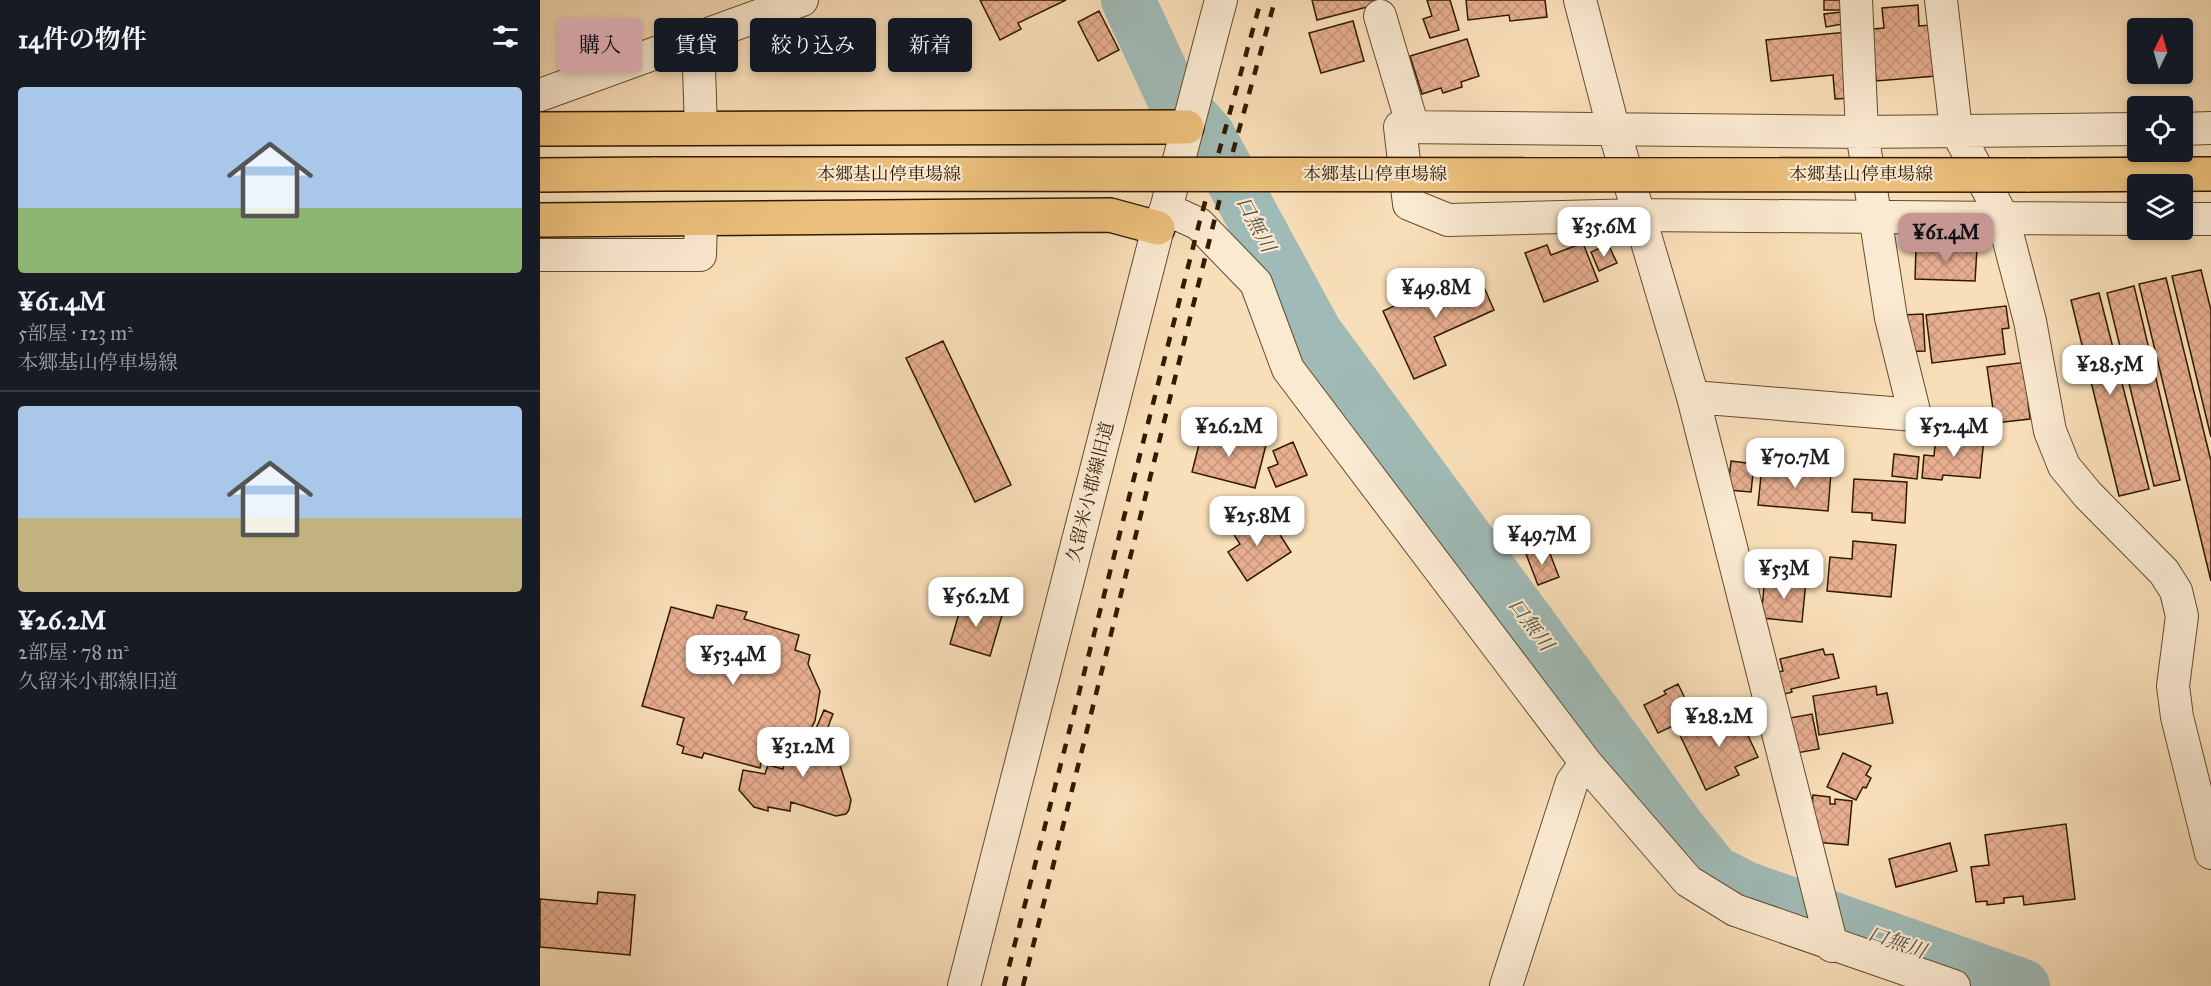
<!DOCTYPE html>
<html lang="ja">
<meta charset="utf-8">
<style>
:root{--surface:#171b24;--page:#20242c;--text:#f1f3f6;--muted:#9ea1a6;--line:#363941;--accent:#c59692}
body{margin:0;font-family:"IM FELL Great Primer","Noto Serif JP",serif;background:var(--page);color:var(--text);height:100vh;display:flex;flex-direction:column;font-size:22px;white-space:nowrap}
*{box-sizing:border-box;margin:0}
p{font-size:20px;color:var(--muted)}
.icon{flex:none;width:33px;height:33px;fill:none;stroke:currentColor;stroke-width:2;stroke-linecap:round;stroke-linejoin:round}
.map{position:relative;flex:1;overflow:hidden}
.panel{display:flex;flex-direction:column;background:var(--surface);width:540px}
.panel>*{flex:none}
.top-card{position:absolute;left:18px;top:18px;width:570px;height:54px;display:flex;gap:12px}
.needle{width:39px;rotate:5deg}
.tools{position:absolute;left:1587px;top:18px;display:grid;gap:12px}
.tools a{display:grid;place-items:center;width:66px;height:66px;border-radius:6px;background:var(--surface);box-shadow:0 3px 9px #0003;font-size:30px}
.price{position:absolute;translate:-50% -51px;padding:0 14px;border-radius:12px;background:#fff;color:#222;font-size:20px;line-height:39px;filter:drop-shadow(0 2px 3px #0008)}
.price::after{content:'';position:absolute;left:50%;top:36px;width:18px;height:14px;margin-left:-9px;background:inherit;clip-path:polygon(0 0,100% 0,50% 100%)}
.price.selected{background:var(--accent);color:#111}
ul{padding:0;list-style:none}
li{display:grid;align-content:center;gap:12px;height:318px;padding:0 18px}
li+li{border-top:2px solid var(--line)}
li span{display:grid;place-items:center;height:186px;border-radius:6px;color:#555}
li>.icon{margin-inline-start:auto}
span .icon{width:108px;height:108px;fill:#fffc;stroke-width:1}
li b{font-size:26px}
h2{display:flex;justify-content:space-between;align-items:center;height:72px;padding:0 18px;font-size:26px}
.tag{padding:0 21px;border-radius:6px;background:var(--surface);box-shadow:0 3px 9px #0003;font-size:21px;line-height:54px}
.tag.selected{background:var(--accent);color:#111}
main{display:flex;flex:1;min-height:0}
.map>svg:first-child{display:block}
.lines{fill:none;stroke-linecap:round;stroke-linejoin:round}
.river{stroke:#a0bbb7;stroke-width:54}
.building{fill:url(#building-cross-hatch);stroke:#311a00;stroke-width:1.5}
.minor-casing{stroke:#634b2e;stroke-width:34}
.major-casing{stroke:#311a00;stroke-width:36}
.minor{stroke:#fbead2;stroke-width:32}
.major{stroke:#ecc07c;stroke-width:33}
.rail{stroke:#311a00;stroke-width:4.5;stroke-dasharray:10 10;stroke-linecap:butt}
.major-bridge-casing{stroke:#311a00;stroke-width:36;stroke-linecap:butt}
.major-bridge{stroke:#ecc07c;stroke-width:33}
.labels{text-anchor:middle;dominant-baseline:central;stroke-width:4.5;stroke-linejoin:round;paint-order:stroke}
.street-label{font-size:18px;fill:#311a00;stroke:#fbead2}
.water-label{font-size:20px;font-style:italic;fill:#585240;stroke:#fbead2}
</style>
<main>
<section class="panel">
<h2>14件の物件<svg class="icon" aria-label="filters" viewBox="0 0 24 24"><path d="M4 7h16M4 17h16"/><circle cx="9" cy="7" r="2"/><circle cx="15" cy="17" r="2"/></svg></h2>
<ul>
<li><span style="background:linear-gradient(#a9c7e8 65%,#8fb573 0)"><svg class="icon" aria-label="home" viewBox="0 0 24 24"><path d="M3 11l9-7 9 7M6 9v11h12V9"/></svg></span><div><b>¥61.4M</b><p>5部屋 · 123 m²</p><p>本郷基山停車場線</p></div></li>
<li><span style="background:linear-gradient(#a9c7e8 60%,#c2b280 0)"><svg class="icon" aria-label="home" viewBox="0 0 24 24"><path d="M3 11l9-7 9 7M6 9v11h12V9"/></svg></span><div><b>¥26.2M</b><p>2部屋 · 78 m²</p><p>久留米小郡線旧道</p></div></li>
</ul>
</section>
<div class="map">
<svg width="1671" height="986" viewBox="0 0 1671 986">
<defs>
<pattern id="building-cross-hatch" width="8" height="8" patternUnits="userSpaceOnUse" patternTransform="scale(1.5)"><rect width="8" height="8" fill="#e7ae90"/><path d="M0 0l8 8M0 8l8-8" fill="none" stroke="#c7957a"/></pattern>
</defs>
<rect width="100%" height="100%" fill="#f9dfb9"/>
<filter id="stains"><feTurbulence type="fractalNoise" baseFrequency=".00333" numOctaves="4"/><feColorMatrix values="0 0 0 0 .2 0 0 0 0 .09 0 0 0 0 .02 0 0 0 .5 -.17"/></filter>
<radialGradient id="worn" r=".72"><stop offset=".6" stop-color="#630" stop-opacity="0"/><stop offset="1" stop-color="#630" stop-opacity=".3"/></radialGradient>
<g class="lines">
<path class="river" d="M588,0L633,97L668,135L775,332L1140,830L1174,872L1205,888L1483,986"/>
</g>
<path class="building" d="M440,0H526L478,23L481,29L460,40Z
M772,0H838L839,4L777,20Z
M887,0H910L919,30L890,38L883,19L892,16Z
M926,0H1005L1007,17L970,21L969,15L928,20Z
M1284,0H1306V10H1284Z
M1378,5L1379,26L1391,25L1396,76L1336,81L1332,29L1344,28L1342,8Z
M559,11L579,50L558,61L538,22Z
M1301,12L1303,24L1286,27L1284,14Z
M813,21L824,61L781,73L769,33Z
M1307,32L1314,98L1295,99L1293,75L1231,81L1226,40Z
M927,39L939,76L921,82L922,87L903,93L901,88L882,94L870,56Z
M1043,243L1058,281L1004,302L985,253L1007,245L1011,255Z
M1068,244L1077,263L1059,271L1051,252Z
M1376,247L1437,249L1435,281L1375,279Z
M936,269L954,310L894,337L906,365L874,379L843,311Z
M1661,270L1671,310V437L1632,276Z
M1626,278L1671,461V581L1599,284Z
M1594,286L1640,480L1614,486L1567,293Z
M1559,293L1609,489L1579,496L1531,300Z
M1466,306L1469,328L1462,329L1465,354L1392,363L1386,315Z
M1383,314L1385,351L1364,352L1362,315Z
M403,341L471,485L435,502L366,358Z
M1487,362L1492,401L1488,402L1490,419L1455,423L1447,367Z
M663,429L726,445L715,488L652,472Z
M1396,434L1444,438L1440,478L1403,475L1402,480L1382,478L1384,455L1394,456Z
M753,442L767,475L736,487L728,468L738,464L733,451Z
M1354,454L1379,457L1377,479L1352,476Z
M1191,461L1214,464L1211,492L1188,490Z
M1222,466L1291,472L1288,511L1218,505Z
M1314,479L1367,482L1365,523L1332,520V513L1312,512Z
M704,517L710,526L722,518L729,530L735,527L751,552L707,581L688,552L700,544L689,527Z
M1313,541L1356,545L1351,597L1287,591L1290,557L1312,559Z
M1007,546L1019,577L998,585L986,554Z
M1225,577L1266,581L1262,622L1221,618Z
M423,600L463,612L450,656L410,644Z
M177,605L207,612L204,619L259,635L255,650L270,655L268,664L280,691L275,721L265,740L240,756L238,763L222,758L220,768L164,753L162,758L142,753L144,747L137,744L144,718L102,706L131,607L173,618Z
M1283,649L1285,655L1293,654L1299,678L1251,689L1252,692L1237,696L1232,674L1243,671L1240,659Z
M1138,684L1155,719L1139,727L1137,724L1118,733L1104,705L1126,694L1124,691Z
M1336,686L1337,695L1347,693L1353,723L1279,735L1273,696Z
M284,710L293,714L288,727L311,800L309,810L306,814L296,816L251,802L250,811L228,807V811L214,807L199,790L203,770L225,774L228,765L243,769L245,757L261,749L272,738Z
M1187,711L1189,716L1197,712L1218,757L1195,767L1199,775L1166,790L1139,733Z
M1272,714L1279,749L1251,754L1244,719Z
M1303,753L1331,766L1326,775L1331,778L1326,788L1323,787L1316,800L1287,787Z
M1273,795L1290,797V804H1295V799L1312,801L1308,845L1275,842L1277,821L1271,820Z
M1526,824L1535,899L1484,905L1483,896L1464,898V903L1447,905V901L1436,902L1431,867L1449,865L1445,835Z
M1410,843L1417,871L1356,887L1349,859Z
M58,892L95,895L90,955L0,947V899L57,904Z"/>
<g class="lines">
<defs>
<path id="minor" d="M1040,0L1073,127L1153,397L1292,946
M1401,0L1416,130L1463,218L1490,321L1510,431L1524,466L1548,495L1624,572L1636,591L1642,616L1633,686L1637,717L1671,853
M840,16L873,127
M158,39L161,128
M0,95L262,0
M1598,129L1322,132L860,127L869,204L908,220L1099,215L1598,219
M1642,129L1671,128
M626,209L659,224L716,283L748,369L1046,763
M1642,219H1671
M0,255H160L161,219
M1153,397L1375,415L1351,318L1322,132L1316,0
M424,986L618,228L626,209L681,0
M966,986L1032,782L1046,763L1148,881L1195,910L1414,986"/>
<path id="major" d="M0,129L647,127
M0,175L117,174
M1487,175L1671,174
M0,220L570,215L618,228"/>
</defs>
<use href="#minor" class="minor-casing"/>
<use href="#major" class="major-casing"/>
<use href="#minor" class="minor"/>
<use href="#major" class="major"/>
<path class="rail" d="M464,986L659,224L721,0
M483,986L679,202L735,0"/>
<defs>
<path id="major-bridge" d="M117,174L1487,175"/>
</defs>
<use href="#major-bridge" class="major-bridge-casing"/>
<use href="#major-bridge" class="major-bridge"/>
</g>
<g class="labels">
<g class="street-label">
<text x="349" y="174">本郷基山停車場線</text>
<text x="835" y="174">本郷基山停車場線</text>
<text x="1321" y="174">本郷基山停車場線</text>
<text transform="translate(550 492) rotate(-76)">久留米小郡線旧道</text>
</g>
<g class="water-label">
<text transform="translate(716 224) rotate(62)">口無川</text>
<text transform="translate(991 624) rotate(53)">口無川</text>
<text transform="translate(1357 942) rotate(19)">口無川</text>
</g>
</g>
<rect width="100%" height="100%" filter="url(#stains)"/>
<rect width="100%" height="100%" fill="url(#worn)"/>
</svg>
<div class="tools">
<a><svg class="needle" viewBox="-14 -14 28 28"><path d="M0-13l5 13h-10z" fill="#e53935"/><path d="M0 13l5-13h-10z" fill="#9ea1a6"/></svg></a>
<a><svg class="icon" aria-label="locate" viewBox="0 0 24 24"><circle cx="12" cy="12" r="6"/><path d="M12 2v4M12 18v4M2 12h4M18 12h4"/></svg></a>
<a><svg class="icon" aria-label="layers" viewBox="0 0 24 24"><path d="M12 4l9 5-9 5-9-5zM3 14l9 5 9-5"/></svg></a>
</div>
<b class="price" style="left:1064px;top:258px">¥35.6M</b>
<b class="price selected" style="left:1406px;top:264px">¥61.4M</b>
<b class="price" style="left:896px;top:319px">¥49.8M</b>
<b class="price" style="left:1570px;top:396px">¥28.5M</b>
<b class="price" style="left:689px;top:458px">¥26.2M</b>
<b class="price" style="left:1414px;top:458px">¥52.4M</b>
<b class="price" style="left:1255px;top:489px">¥70.7M</b>
<b class="price" style="left:717px;top:547px">¥25.8M</b>
<b class="price" style="left:1002px;top:566px">¥49.7M</b>
<b class="price" style="left:1244px;top:600px">¥53M</b>
<b class="price" style="left:436px;top:628px">¥56.2M</b>
<b class="price" style="left:193px;top:686px">¥53.4M</b>
<b class="price" style="left:1179px;top:748px">¥28.2M</b>
<b class="price" style="left:263px;top:778px">¥31.2M</b>
<div class="top-card">
<a class="tag selected">購入</a>
<a class="tag">賃貸</a>
<a class="tag">絞り込み</a>
<a class="tag">新着</a>
</div>
</div>
</main>
